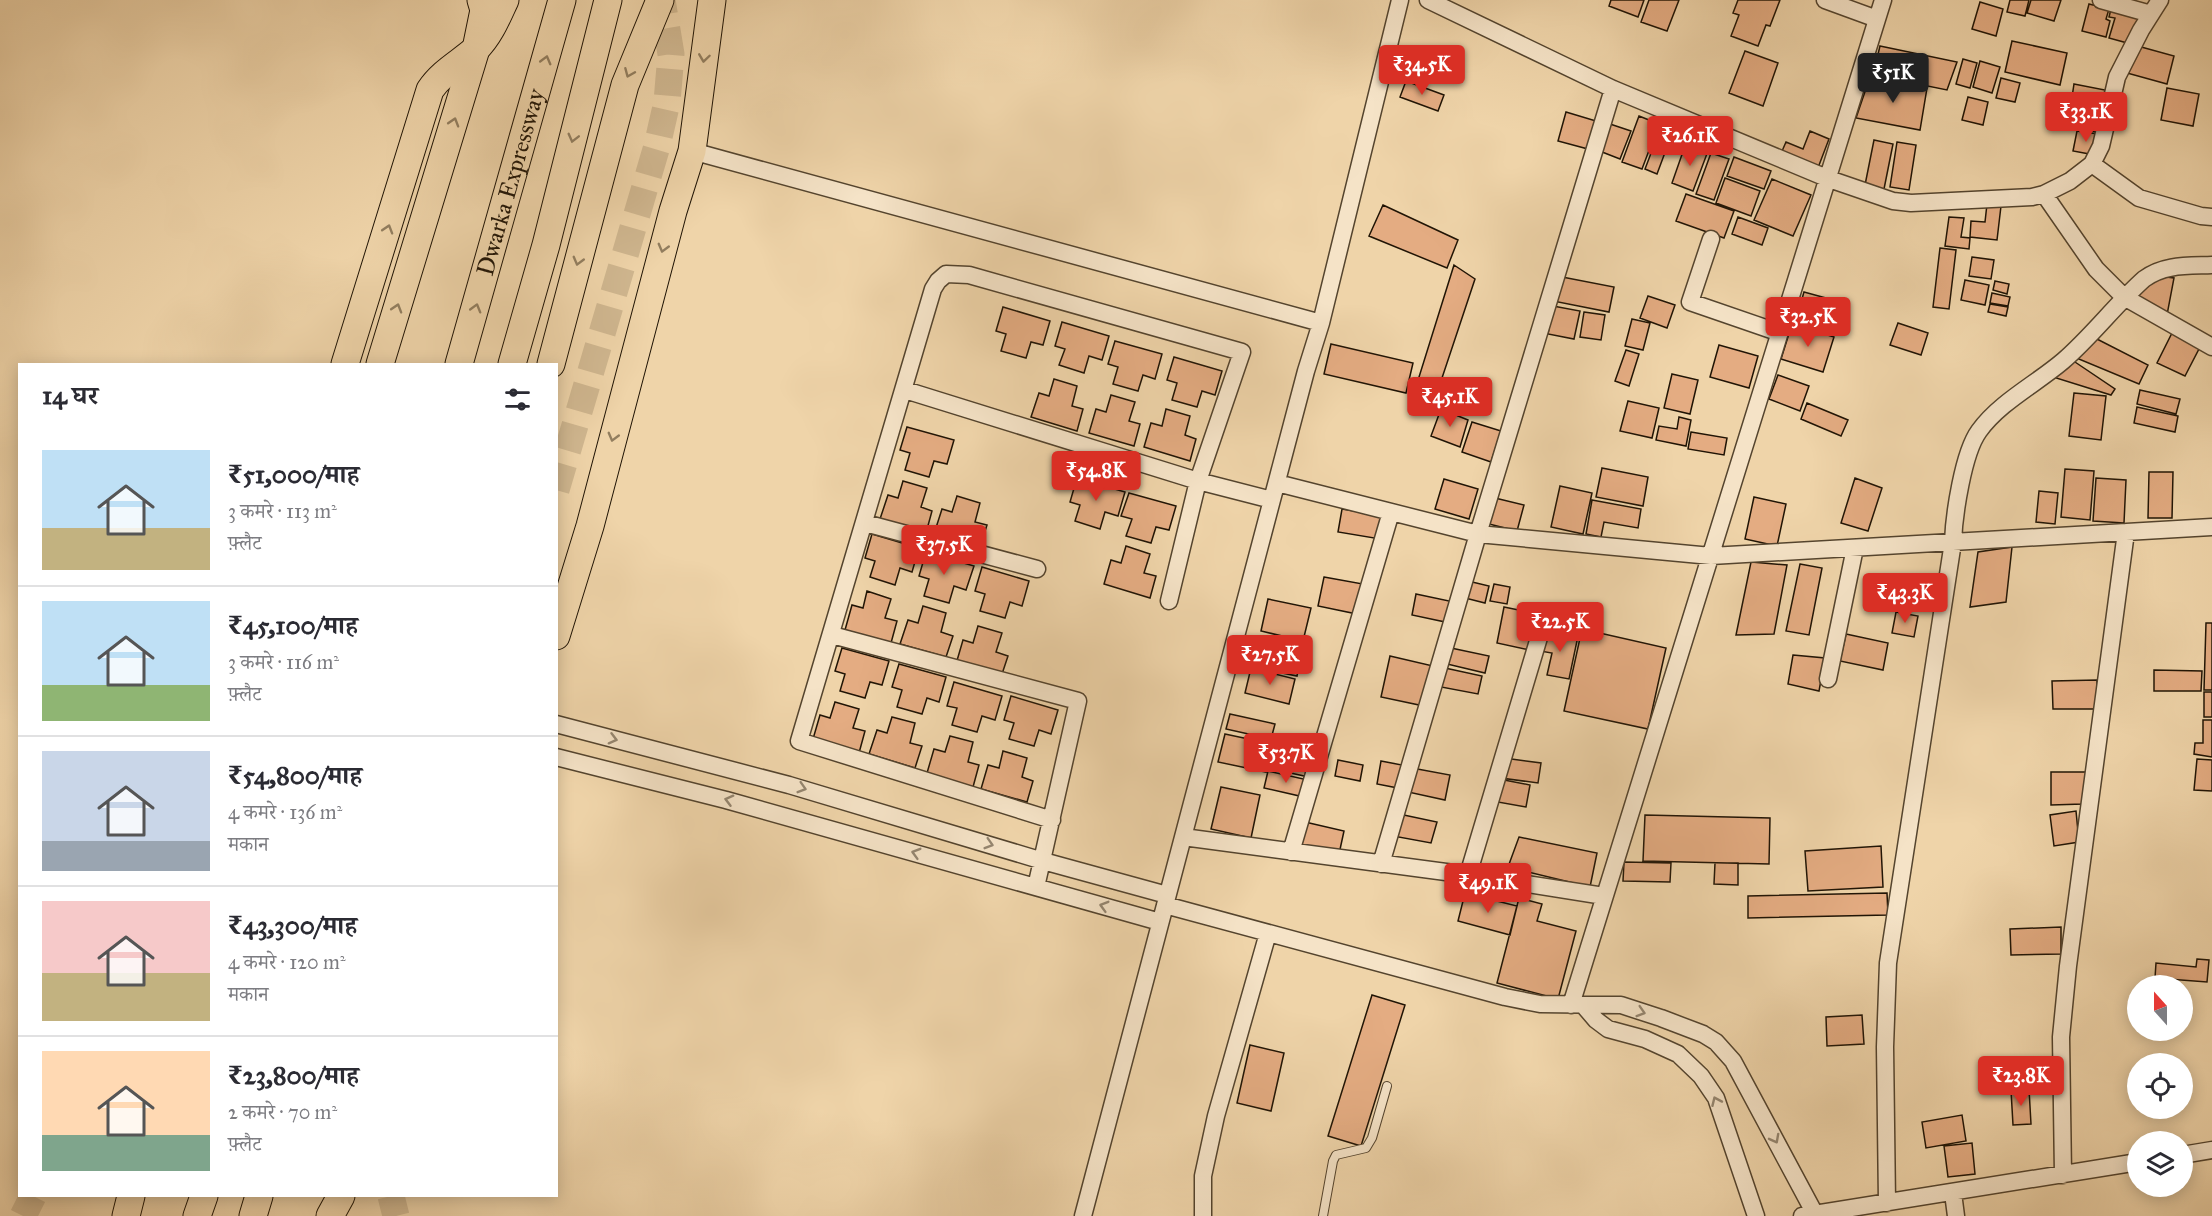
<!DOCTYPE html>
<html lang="hi">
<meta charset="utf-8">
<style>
:root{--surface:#fff;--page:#f7f7f7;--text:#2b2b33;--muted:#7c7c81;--line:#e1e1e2;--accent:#d93025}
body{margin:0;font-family:"IM FELL Great Primer","Noto Serif Devanagari",serif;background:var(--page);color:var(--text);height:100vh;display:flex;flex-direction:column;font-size:22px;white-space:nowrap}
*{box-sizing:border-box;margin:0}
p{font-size:20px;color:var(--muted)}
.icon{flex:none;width:33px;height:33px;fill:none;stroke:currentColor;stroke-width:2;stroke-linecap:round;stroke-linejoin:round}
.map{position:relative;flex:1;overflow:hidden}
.details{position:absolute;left:18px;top:363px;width:540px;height:834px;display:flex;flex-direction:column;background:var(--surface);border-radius:0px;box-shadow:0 3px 15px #0003}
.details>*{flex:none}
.needle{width:39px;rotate:339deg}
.controls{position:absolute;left:2127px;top:975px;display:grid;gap:12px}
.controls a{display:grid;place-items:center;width:66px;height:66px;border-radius:50%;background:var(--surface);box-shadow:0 3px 15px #0003;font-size:30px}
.price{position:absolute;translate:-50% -51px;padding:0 14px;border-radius:6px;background:var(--accent);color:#fff;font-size:20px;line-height:39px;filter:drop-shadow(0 2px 3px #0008)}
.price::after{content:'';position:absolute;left:50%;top:36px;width:18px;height:14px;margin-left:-9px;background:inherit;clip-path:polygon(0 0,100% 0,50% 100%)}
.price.current{background:#222;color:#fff}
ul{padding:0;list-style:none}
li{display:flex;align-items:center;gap:18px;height:150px;padding:0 24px}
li+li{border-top:2px solid var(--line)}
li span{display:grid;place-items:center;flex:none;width:168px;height:120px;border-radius:0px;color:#555}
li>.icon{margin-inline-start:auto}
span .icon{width:72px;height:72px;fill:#fffc;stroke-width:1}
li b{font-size:26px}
h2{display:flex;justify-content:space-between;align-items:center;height:72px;padding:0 24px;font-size:26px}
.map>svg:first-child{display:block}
.building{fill:#e4ac82;stroke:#201405;stroke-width:1.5}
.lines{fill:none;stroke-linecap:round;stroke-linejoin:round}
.trunk-tunnel{stroke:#d0b790;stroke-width:27;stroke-dasharray:27 14;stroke-linecap:butt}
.service-casing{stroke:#54442e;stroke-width:10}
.minor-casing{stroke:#54442e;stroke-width:19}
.trunk-casing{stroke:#201405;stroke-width:29}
.service{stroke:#f5e3c7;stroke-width:8}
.minor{stroke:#f5e3c7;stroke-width:16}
.trunk{stroke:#efd4a9;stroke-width:27}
.oneway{stroke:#927e5f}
.oneway2{stroke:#958670}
.labels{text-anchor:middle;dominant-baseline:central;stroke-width:4.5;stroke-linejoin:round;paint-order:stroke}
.street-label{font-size:24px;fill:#201405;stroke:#f5e3c7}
</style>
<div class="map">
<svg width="2212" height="1216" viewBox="0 0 2212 1216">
<rect width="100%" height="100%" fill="#efd4a9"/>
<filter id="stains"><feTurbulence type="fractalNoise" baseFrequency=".00333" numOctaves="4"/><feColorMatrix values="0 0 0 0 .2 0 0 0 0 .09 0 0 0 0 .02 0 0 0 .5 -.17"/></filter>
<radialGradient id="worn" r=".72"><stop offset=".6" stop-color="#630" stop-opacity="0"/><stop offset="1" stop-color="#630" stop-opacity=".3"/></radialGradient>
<path class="building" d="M1611,0H1644L1638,17L1609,6Z
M1649,0H1679L1667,31L1641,22Z
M1738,0H1780L1770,26L1766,25L1758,46L1731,36L1739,15L1733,13Z
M2010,0H2029L2025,16L2007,12Z
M2031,0H2061L2054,21L2027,13Z
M1980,2L2003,9L1996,36L1972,29Z
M2089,4L2109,9L2106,19L2110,21L2106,37L2082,31Z
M2111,9L2139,17L2131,44L2109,38L2115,18L2109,17Z
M2012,41L2067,53L2060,85L2005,72Z
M2134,45L2174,56L2167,84L2127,73Z
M1880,46L1957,62L1947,90L1873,75Z
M1745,51L1778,63L1763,106L1729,93Z
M1963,59L1977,63L1970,88L1956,84Z
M1980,61L2000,67L1992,93L1973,87Z
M1870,77L1927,88L1920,130L1856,118Z
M2001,78L2020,83L2015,102L1996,98Z
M1406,81L1444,95L1438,111L1400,97Z
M2074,84L2105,90L2101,109L2071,104Z
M2167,88L2199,94L2193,126L2161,120Z
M1968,97L1988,102L1983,125L1962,120Z
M1566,112L1596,121L1588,149L1558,141Z
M2078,112L2102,115L2099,132L2075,129Z
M1639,116L1659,124L1642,169L1622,162Z
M1607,123L1631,131L1620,159L1597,150Z
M1661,127L1673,131L1657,174L1645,169Z
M1810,131L1829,139L1816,173L1779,158L1786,142L1803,149Z
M2077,131L2098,134L2095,155L2073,151Z
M1874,140L1893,144L1884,189L1865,185Z
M1897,142L1916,145L1909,190L1890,187Z
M1686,143L1708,151L1693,191L1672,183Z
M1711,153L1729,159L1714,200L1696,194Z
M1734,157L1771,171L1764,189L1727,176Z
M1725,178L1760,191L1751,216L1716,203Z
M1772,179L1811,195L1793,236L1754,220Z
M1686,194L1734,211L1724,238L1676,221Z
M1987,204L2001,206L1997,240L1970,237L1971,221L1985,222Z
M1383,205L1458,240L1447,268L1369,236Z
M1738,217L1768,228L1762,245L1732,234Z
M1949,217L1964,218L1961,237L1970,238L1969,249L1945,246Z
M1940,248L1956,250L1949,309L1933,307Z
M1972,257L1994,260L1991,279L1969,276Z
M1454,265L1475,279L1434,402L1414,393Z
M2151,275L2174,278L2167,315L2137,300Z
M1557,276L1614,287L1609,312L1553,301Z
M1965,280L1989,285L1985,305L1961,300Z
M1995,281L2009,284L2007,294L1993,290Z
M1804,292L1848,304L1842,327L1797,316Z
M1992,293L2010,297L2008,306L1990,303Z
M1648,296L1675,305L1667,328L1640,318Z
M1990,304L2008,307L2006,316L1988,312Z
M1553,306L1580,311L1574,339L1548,334Z
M1003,307L1050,321L1043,345L1031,342L1026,358L1001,351L1006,334L996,331Z
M1584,312L1605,315L1601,340L1580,337Z
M1632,319L1650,323L1643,350L1625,346Z
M1062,322L1109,336L1102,360L1089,356L1084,373L1059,365L1065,349L1055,346Z
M1898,323L1928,333L1921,355L1890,345Z
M1792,324L1834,337L1823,372L1781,359Z
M2173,331L2201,345L2185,376L2157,363Z
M2093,337L2148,365L2139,384L2074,357Z
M1115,341L1162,354L1155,379L1143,375L1138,391L1113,384L1118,367L1108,364Z
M1331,344L1413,363L1406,393L1324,374Z
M1719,345L1758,356L1749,388L1710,377Z
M1626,350L1639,354L1629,386L1615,381Z
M1174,357L1222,371L1215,395L1202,391L1197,407L1172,400L1177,383L1167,380Z
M2072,360L2115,389L2111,395L2053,377Z
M1672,374L1698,380L1690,414L1664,408Z
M1778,375L1809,386L1800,411L1769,399Z
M1054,379L1077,386L1072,406L1083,409L1077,431L1031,417L1039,393L1049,396Z
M2140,390L2180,399L2176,414L2137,404Z
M2074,393L2106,396L2101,440L2069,436Z
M1111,395L1135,402L1129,421L1140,424L1134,446L1089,433L1096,409L1106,412Z
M1628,401L1659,408L1652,438L1620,431Z
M1807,403L1848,420L1841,436L1801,419Z
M2137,407L2178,416L2175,432L2134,423Z
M1166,409L1190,416L1185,435L1196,439L1190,461L1144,447L1151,423L1162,426Z
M1441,409L1468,420L1460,447L1431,436Z
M1679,417L1691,420L1686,446L1656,440L1659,426L1677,429Z
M1472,422L1501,431L1491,462L1462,452Z
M907,427L954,440L947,464L934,461L929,477L905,470L910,453L900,450Z
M1691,432L1727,438L1724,455L1688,449Z
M1602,468L1648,477L1643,506L1596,497Z
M2065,469L2094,471L2090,520L2061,517Z
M2149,472H2173L2172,518H2148Z
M1077,478L1125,492L1118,516L1105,512L1100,529L1075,521L1080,505L1070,502Z
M1855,478L1882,488L1868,531L1841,523Z
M2096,478L2126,480L2124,523L2093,521Z
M1444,479L1478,489L1469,519L1435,509Z
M903,481L927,488L921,507L932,511L926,533L880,519L888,495L898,498Z
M1560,486L1592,493L1583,534L1551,527Z
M2039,491L2058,493L2055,524L2036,522Z
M1129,493L1176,506L1169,530L1156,527L1151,543L1126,536L1132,519L1121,516Z
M957,496L980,503L975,522L987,525L980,547L934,534L942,509L952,512Z
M1754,497L1786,504L1777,546L1745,539Z
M1495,498L1524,505L1517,531L1489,524Z
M1592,500L1641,509L1638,528L1604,522L1601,537L1586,534Z
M1342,509L1385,516L1380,539L1338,532Z
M872,534L919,548L912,572L900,568L895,585L870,577L875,561L865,558Z
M1126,546L1150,554L1144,573L1156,576L1150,598L1104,584L1111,560L1121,563Z
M2012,547L2006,602L1970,607L1978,552Z
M926,552L974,566L966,590L954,586L949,603L924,596L929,579L919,576Z
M1751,562L1787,565L1774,634L1736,635Z
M1800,564L1822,568L1809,635L1786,631Z
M982,567L1029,581L1022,606L1010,602L1005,618L980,611L985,594L975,591Z
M1324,577L1363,584L1357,614L1318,606Z
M1468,581L1489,586L1485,603L1465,598Z
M1494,584L1510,587L1507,604L1490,601Z
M867,591L891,599L885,618L897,621L891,643L845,630L852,605L863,608Z
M1416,594L1454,602L1450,623L1412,615Z
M1268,599L1311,608L1303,641L1261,631Z
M923,606L946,613L941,632L953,636L946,657L900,644L908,620L918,623Z
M1504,607L1538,614L1530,650L1497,643Z
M1896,612L1918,616L1914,637L1892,633Z
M2206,623H2212V690H2204Z
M978,626L1002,633L996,652L1008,656L1001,677L956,664L963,640L973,643Z
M1582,629L1666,648L1648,729L1564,711Z
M1545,631L1578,636L1569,679L1547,675L1552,653L1540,651Z
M1846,634L1888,643L1883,670L1840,661Z
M1275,640L1303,646L1297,676L1268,670Z
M842,648L889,661L882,685L870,682L865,698L840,691L845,674L835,671Z
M1451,648L1489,656L1485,673L1447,664Z
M1793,655L1825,658L1819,691L1788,684Z
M1390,656L1433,666L1424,706L1381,697Z
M899,664L946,677L939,702L927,698L922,714L897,707L902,690L892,687Z
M1251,668L1295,679L1289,704L1245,693Z
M1445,668L1482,676L1478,694L1441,687Z
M2154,670L2202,671L2201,691H2154Z
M2097,680V709H2053L2052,681Z
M954,682L1002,696L995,720L982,716L977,732L952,725L957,708L947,706Z
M2204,692H2212V717H2204Z
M1011,696L1058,710L1051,734L1039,730L1034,746L1009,739L1014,723L1004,720Z
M835,702L859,709L853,728L865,731L859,753L813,739L820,715L830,718Z
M1230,714L1275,724L1271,739L1226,729Z
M892,717L915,723L910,743L922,746L915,768L869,754L877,730L887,733Z
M2203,720H2212V757L2194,754L2195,743H2203Z
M1225,734L1272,744L1266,772L1218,762Z
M950,736L973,742L968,762L979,765L973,787L927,773L934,749L945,752Z
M1278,743L1315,751L1309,777L1272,769Z
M1003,751L1027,758L1022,777L1033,781L1027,802L981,789L988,765L999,768Z
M1504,758L1541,763L1538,783L1501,778Z
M2197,759L2212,760V791L2194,790Z
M1338,760L1363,765L1360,781L1335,776Z
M1381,761L1402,765L1398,788L1377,784Z
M1412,768L1450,775L1445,800L1408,792Z
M1268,771L1308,780L1304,797L1264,788Z
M2051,772H2086L2083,804L2051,805Z
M1499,779L1530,785L1526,807L1492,801Z
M1221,787L1260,795L1251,838L1211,829Z
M2076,811L2079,842L2054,846L2050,815Z
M1399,814L1437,822L1431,843L1393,836Z
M1645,815L1770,818L1769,864L1643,861Z
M1305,822L1344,831L1339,854L1300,846Z
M1519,837L1597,853L1590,887L1508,867Z
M1881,846L1883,887L1808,891L1805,851Z
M1624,862L1671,863L1670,882L1623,881Z
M1715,863H1738V885L1714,884Z
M1465,893L1517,906L1510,935L1458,921Z
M1887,893L1888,915L1748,918V896Z
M1519,898L1542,904L1537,921L1576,931L1558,999L1497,983Z
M2061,927V954L2011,955L2010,929Z
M2197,959L2209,960L2207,982L2155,978L2156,963L2196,967Z
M1372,995L1405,1005L1361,1146L1328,1136Z
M1862,1015L1864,1044L1827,1046L1826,1017Z
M1250,1045L1284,1053L1271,1111L1237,1103Z
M2029,1089L2031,1124L2013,1125L2011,1090Z
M1962,1115L1966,1141L1926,1148L1922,1122Z
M1972,1143L1975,1174L1948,1177L1944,1146Z"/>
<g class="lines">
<path class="trunk-tunnel" d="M556,490L657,146L667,102L671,54L662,0
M391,1196L396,1216
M23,1216L33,1196"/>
<defs>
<path id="service" d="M1323,1216L1333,1161L1336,1155L1366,1148L1372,1138L1387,1086"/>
<path id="minor" d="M1428,0L1613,89L1829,179L1893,201L1911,203L2032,197L2044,194L2070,181L2092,164L2101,146L2117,77L2141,30L2160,0
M1825,0L1877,19
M2101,0L2151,14
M692,151L1321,323
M2092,164L2139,198L2201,216L2212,217
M2044,194L2096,269L2124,297L2212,347
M1711,239L1690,302L1780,333
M905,390L1198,481L1272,500
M1277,483L1478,534L1711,556L2212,527
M865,523L1037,569
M832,635L1078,701L1036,887
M1828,679L1855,548
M556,724L789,785L1043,861L1167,895
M556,757L726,800L1160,922
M1052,820L799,741L933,289L938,281L946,274L969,275L1242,352L1198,481L1169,601
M1183,837L1476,876L1604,896
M1291,852L1391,512
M1381,864L1478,534L1613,89
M1468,875L1546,614
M1165,905L1505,997L1540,1004L1621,1005L1661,1018L1703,1034L1716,1042L1733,1061L1815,1214
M1571,1005L1883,0
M1584,1006L1596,1020L1608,1029L1645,1039L1678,1054L1701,1076L1716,1098L1756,1216
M2182,1155L2212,1150
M2063,1175L2061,1037L2068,966L2126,532
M1953,1193L1956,1216
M1887,1203L1885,1047L1888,963L1953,542C1954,515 1963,453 1979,431C2000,402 2036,384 2063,361C2092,336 2115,305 2144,279C2164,264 2188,266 2212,265
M1083,1216L1306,371L1321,323L1400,0
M1203,1216V1176L1216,1116L1268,933
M1802,1216L2138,1162"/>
<g id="trunk">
<path d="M345,364L430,90C442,72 460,63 476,49C490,35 497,17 505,0"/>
<path d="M380,364L476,49L484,10L481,0"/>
<path id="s1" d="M459,364L562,0"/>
<path d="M512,364L546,245L608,0"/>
<path d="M551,364L625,85L660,0"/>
<path d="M556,636L590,526L673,211L692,151L712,0"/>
<path d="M126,1216L131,1196"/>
<path d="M197,1216L204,1196"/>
<path d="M253,1216L259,1196"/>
<path d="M330,1216L341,1196"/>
</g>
</defs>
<use href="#service" class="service-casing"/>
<use href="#minor" class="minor-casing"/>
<use href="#trunk" class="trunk-casing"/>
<use href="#service" class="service"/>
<use href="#minor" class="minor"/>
<use href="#trunk" class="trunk"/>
</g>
<defs><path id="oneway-chevron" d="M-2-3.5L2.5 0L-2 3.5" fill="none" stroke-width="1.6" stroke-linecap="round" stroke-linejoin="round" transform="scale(1.5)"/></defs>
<g class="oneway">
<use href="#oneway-chevron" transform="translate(704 58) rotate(98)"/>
<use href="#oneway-chevron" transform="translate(546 60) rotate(-75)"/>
<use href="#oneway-chevron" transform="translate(629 73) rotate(113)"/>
<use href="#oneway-chevron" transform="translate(454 122) rotate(-73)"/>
<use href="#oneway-chevron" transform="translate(573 138) rotate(104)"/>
<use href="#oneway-chevron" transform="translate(388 229) rotate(-73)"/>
<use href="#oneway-chevron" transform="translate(663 248) rotate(105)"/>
<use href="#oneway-chevron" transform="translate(578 261) rotate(105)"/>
<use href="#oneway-chevron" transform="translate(397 308) rotate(-73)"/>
<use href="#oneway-chevron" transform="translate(476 308) rotate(-74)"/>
<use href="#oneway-chevron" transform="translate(613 437) rotate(105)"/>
</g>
<g class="oneway2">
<use href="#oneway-chevron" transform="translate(613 739) rotate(15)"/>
<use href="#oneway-chevron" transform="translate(802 788) rotate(17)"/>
<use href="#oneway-chevron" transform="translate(729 800) rotate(-165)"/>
<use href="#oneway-chevron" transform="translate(989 844) rotate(17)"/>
<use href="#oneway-chevron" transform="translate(916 853) rotate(-164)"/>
<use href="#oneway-chevron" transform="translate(1104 906) rotate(-164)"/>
<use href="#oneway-chevron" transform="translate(1641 1012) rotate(17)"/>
<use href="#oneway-chevron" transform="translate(1716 1101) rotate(-114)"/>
<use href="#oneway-chevron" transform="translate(1775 1139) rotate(62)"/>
</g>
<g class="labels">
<g class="street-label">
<text stroke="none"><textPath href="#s1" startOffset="189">Dwarka Expressway</textPath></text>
</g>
</g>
<rect width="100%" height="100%" filter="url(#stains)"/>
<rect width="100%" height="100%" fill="url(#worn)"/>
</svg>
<div class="controls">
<a><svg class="needle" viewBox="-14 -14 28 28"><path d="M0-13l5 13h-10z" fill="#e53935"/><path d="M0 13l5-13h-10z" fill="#7c7c81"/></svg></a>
<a><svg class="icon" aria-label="locate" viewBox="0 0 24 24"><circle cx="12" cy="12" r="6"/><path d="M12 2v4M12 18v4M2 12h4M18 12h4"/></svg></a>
<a><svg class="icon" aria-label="layers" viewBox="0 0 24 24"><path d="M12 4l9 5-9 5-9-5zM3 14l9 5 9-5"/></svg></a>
</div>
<b class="price" style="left:1422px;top:96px">₹34.5K</b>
<b class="price current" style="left:1893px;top:104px">₹51K</b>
<b class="price" style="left:2086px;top:143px">₹33.1K</b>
<b class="price" style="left:1690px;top:167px">₹26.1K</b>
<b class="price" style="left:1808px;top:348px">₹32.5K</b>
<b class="price" style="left:1450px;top:428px">₹45.1K</b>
<b class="price" style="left:1096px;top:502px">₹54.8K</b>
<b class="price" style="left:944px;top:576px">₹37.5K</b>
<b class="price" style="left:1905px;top:624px">₹43.3K</b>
<b class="price" style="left:1560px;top:653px">₹22.5K</b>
<b class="price" style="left:1270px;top:686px">₹27.5K</b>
<b class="price" style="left:1286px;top:784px">₹53.7K</b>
<b class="price" style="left:1488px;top:914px">₹49.1K</b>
<b class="price" style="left:2021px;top:1107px">₹23.8K</b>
<section class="details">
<h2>14 घर<svg class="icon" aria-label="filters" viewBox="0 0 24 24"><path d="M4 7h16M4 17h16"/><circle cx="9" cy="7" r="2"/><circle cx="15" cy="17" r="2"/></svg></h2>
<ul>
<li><span style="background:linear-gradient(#bfe0f5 65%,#c2b280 0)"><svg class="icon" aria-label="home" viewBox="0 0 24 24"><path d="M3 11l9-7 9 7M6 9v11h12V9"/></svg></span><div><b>₹51,000/माह</b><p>3 कमरे · 113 m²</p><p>फ़्लैट</p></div></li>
<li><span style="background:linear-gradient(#bfe0f5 70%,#8fb573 0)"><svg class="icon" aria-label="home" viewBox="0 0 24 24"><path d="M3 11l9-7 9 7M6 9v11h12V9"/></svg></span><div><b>₹45,100/माह</b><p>3 कमरे · 116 m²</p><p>फ़्लैट</p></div></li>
<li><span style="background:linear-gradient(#c9d6e8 75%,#9aa5b1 0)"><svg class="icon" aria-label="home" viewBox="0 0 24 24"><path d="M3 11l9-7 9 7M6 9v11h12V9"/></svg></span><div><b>₹54,800/माह</b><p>4 कमरे · 136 m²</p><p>मकान</p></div></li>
<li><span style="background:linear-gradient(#f6c9c9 60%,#c2b280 0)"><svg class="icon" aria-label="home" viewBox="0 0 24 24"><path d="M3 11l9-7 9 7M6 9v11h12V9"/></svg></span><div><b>₹43,300/माह</b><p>4 कमरे · 120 m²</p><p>मकान</p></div></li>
<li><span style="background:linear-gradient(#ffd9b3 70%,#7fa58c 0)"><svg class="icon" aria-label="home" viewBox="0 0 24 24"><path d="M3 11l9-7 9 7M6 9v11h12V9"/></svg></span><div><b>₹23,800/माह</b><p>2 कमरे · 70 m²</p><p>फ़्लैट</p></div></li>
</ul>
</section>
</div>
